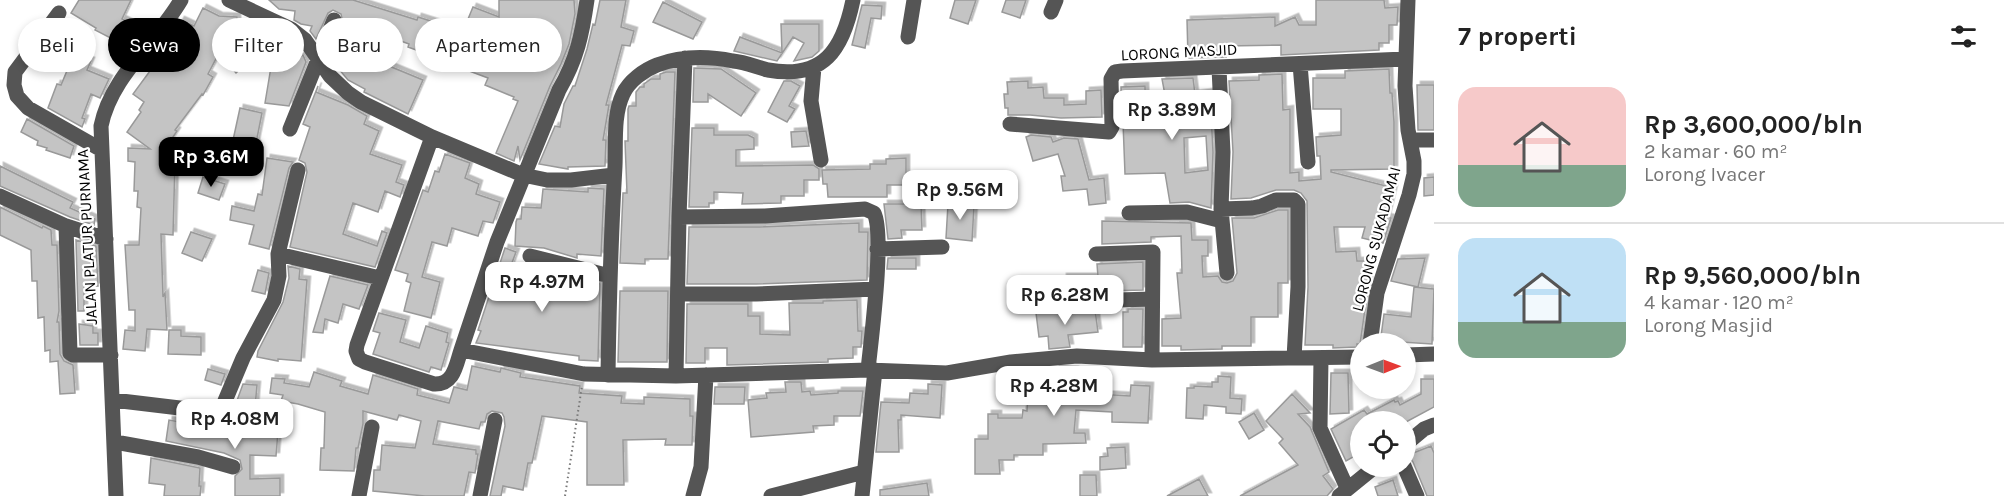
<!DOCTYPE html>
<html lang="id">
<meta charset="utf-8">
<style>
:root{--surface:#fff;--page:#f6f6f6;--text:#222;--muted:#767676;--line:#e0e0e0;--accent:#000}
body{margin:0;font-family:Karla,sans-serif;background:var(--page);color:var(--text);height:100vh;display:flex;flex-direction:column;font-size:22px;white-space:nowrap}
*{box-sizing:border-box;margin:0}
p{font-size:20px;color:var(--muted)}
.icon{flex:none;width:33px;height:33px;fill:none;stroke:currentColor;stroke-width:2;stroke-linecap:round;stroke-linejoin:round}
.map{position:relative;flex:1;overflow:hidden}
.drawer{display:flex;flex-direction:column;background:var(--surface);width:570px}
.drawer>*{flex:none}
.guide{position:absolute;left:18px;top:18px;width:570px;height:54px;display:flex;gap:12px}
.needle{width:39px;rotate:89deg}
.buttons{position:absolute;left:1350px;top:333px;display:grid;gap:12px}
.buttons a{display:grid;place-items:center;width:66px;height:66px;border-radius:50%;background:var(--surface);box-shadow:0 3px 9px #0003;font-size:30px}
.price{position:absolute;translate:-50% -51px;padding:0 14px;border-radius:12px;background:#fff;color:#222;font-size:20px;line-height:39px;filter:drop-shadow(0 2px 3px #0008)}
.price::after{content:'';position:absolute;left:50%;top:36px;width:18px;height:14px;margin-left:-9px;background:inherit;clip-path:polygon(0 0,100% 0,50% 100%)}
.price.active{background:var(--accent);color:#fff}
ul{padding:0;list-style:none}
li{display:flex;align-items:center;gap:18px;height:150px;padding:0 24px}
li+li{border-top:2px solid var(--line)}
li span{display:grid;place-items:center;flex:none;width:168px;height:120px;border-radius:18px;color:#555}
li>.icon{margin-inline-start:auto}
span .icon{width:72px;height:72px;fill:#fffc;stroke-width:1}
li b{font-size:26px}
h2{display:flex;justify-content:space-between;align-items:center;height:72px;padding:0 24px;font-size:26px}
.tag{padding:0 21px;border-radius:27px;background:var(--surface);box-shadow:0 3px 9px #0003;font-size:21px;line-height:54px}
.tag.active{background:var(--accent);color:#fff}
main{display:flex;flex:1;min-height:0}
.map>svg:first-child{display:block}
.building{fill:#c4c4c4;stroke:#999;stroke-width:1.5;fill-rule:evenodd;filter:url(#shadow)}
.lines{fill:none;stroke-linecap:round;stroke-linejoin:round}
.path{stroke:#777;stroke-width:2;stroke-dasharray:1.5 3;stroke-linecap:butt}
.minor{stroke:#555;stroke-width:15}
.labels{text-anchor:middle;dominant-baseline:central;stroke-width:4.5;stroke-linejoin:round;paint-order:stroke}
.street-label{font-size:16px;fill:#000;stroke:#fff}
</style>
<main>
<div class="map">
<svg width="1434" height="496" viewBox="0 0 1434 496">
<defs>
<filter id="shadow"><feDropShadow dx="3.5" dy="-3.5" stdDeviation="0" flood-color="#0004"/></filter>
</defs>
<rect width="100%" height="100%" fill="#fff"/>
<path class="building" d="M79,0H131L122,19L136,26L126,46L95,30L96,28L71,13Z
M269,0H353L417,20L418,17L437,23L436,27L461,36L473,7L499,17V0H574L575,14L569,44L561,64L550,86L520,160L518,146L514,161L496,153L518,101L513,99L514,97L485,85L488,78L429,56L430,55L408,47L409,44L390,37L377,61L423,80L408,114L364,92L365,89L348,80L332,61L334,58L330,56L343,23L341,14L333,10L328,13L316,39L310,31L312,26L301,24L294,20L295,11L279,9ZM499,27L523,34L510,66L488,56Z
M600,0H626L621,27L634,31L630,46L622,45L606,105H609L603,140H606L605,166L568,167V169L539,164L555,126L560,127L564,104L573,86H575L587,49L593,24L595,25Z
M955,0H976L968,24L950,18Z
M1006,0H1026L1020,18L1002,12Z
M1316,0H1384L1385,8L1398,7L1397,25H1389V43H1379V50L1281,55V45L1225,46L1226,57L1188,58L1187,20L1275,17V26L1295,17L1299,25H1316Z
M663,2L702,22L693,39L653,22Z
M862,5L882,6L881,19L871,18L865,48L852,45Z
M203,8L219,16L237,17V43L250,31L266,49L249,64L248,62L236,73L219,53L208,74L213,77L203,95L202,94L175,130L177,131L163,152L173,151V162H175L173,235L161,234L163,297L165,293L167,330L147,329L145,351L123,349L125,330L135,331V310H129L125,245H139L141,208L137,207L138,191H134L135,162L128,161V148L150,149L127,132L141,112L139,110L144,102L133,94L161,56L181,20L194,26Z
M781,24H819V51L812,57L794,61L804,43L793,37L777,61L734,51L740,37L782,53Z
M74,54L91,61L87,70L109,79L100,98L91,94L82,118L85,119L82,127L48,108L57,84L61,85Z
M273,55L286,56L285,65L303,55L306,62L289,106L265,103Z
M694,68L721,69L756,93L741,116L708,94V102H693Z
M1389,69L1390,93H1392L1394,122V169L1331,170V172L1394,188L1387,217L1391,218L1383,243L1362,238L1365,227H1334L1336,252L1356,251L1357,261H1368L1369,281L1360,344H1357V347L1333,348V345H1305L1308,287L1307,201L1301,193L1294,190H1276L1251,198L1231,199L1233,152L1229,81L1259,80V75L1282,74L1283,110L1290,109V173L1299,172V181L1321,179L1320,156H1317L1316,137L1341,135V109H1313V78H1345V71Z
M666,72H675L668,259H645V264L620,263L623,193H627L625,141H628V109L629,106H636V92L640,87H644V84L651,79H660V74Z
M1193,78L1195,94L1210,92L1213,152L1211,208L1189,202L1170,203L1165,173L1125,174L1123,122L1133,119L1132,116L1122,117L1121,87L1145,86L1146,122L1174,121L1170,95H1165L1162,79ZM1206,136L1208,170L1185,173L1184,138Z
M784,81H791L800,86L789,106L795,109L787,122L768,112Z
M1028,81V88L1043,87L1044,98H1064V105L1086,104V91L1101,90L1102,117L1061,118L1030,115H1008V108H1005L1004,94H1008L1007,82Z
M1417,85H1434V130H1418Z
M318,86L316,92L348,105L367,116L364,124L379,131L370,154L402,165L396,182L404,185L400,197L385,191L378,212L353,203L343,234L377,246L382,231L387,233L375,267L290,247L307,172L305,163L299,160L310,127L303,124Z
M240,108L262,113L256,143L257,144V159L230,154Z
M27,119L74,146L70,158L46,150L47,148L37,145L38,141L21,132Z
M692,128H714V135H748L754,138V149L736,150V166L813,165L819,169V180H804V196H781V203L742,204L743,193L714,192V203H709V207H689Z
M806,131L809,146L792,147L791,132Z
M1031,135L1051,137L1053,142L1064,138L1078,139L1089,180L1104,178L1106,203L1089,205L1087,189L1063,191L1061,176H1065L1058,154L1033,161L1026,137Z
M445,154L470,163L465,178L479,184L476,194L500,202L493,223L483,221L478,236L452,228L447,246L432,242L422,277L440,282L431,318L404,311L411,283L406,281L408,274L395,270L423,190L428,192L435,171L439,172Z
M267,158L293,162L289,168L269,249L249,244L254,225L230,220L232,206L254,211L258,194L262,195Z
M906,158V185H887V197H828L827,184H823L822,170L870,169V164H886V159Z
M0,166L73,202L70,208L95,219L94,225L70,217L0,186Z
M203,177L225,184L219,200L198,193Z
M1434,177V195L1424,196V178Z
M588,188L604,189L601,256L577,254V258L544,248L515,246L516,222L517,219H521L522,207L541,208L543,189L588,192Z
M953,201L971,202V206H974L972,241L946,238L948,204L952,205Z
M884,204H921L922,230H901L902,238L888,239Z
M0,207L42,228L43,226L51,230L52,245H57L59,311L57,322H59L60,354L64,361L73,365L75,393L60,394L58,361L50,362V350L45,351L44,317L38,318L37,281H32L31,250L0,235Z
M1278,210H1288V283H1278V317H1251V346H1222V349L1181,350V346H1162V319L1181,318L1177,273H1182L1181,236L1151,237V242L1102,244V221L1191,223L1192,240H1208V256H1202L1203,277L1218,276L1222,282L1227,283L1233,281L1237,273L1232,218H1254Z
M859,223V232H868L867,280L756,284H687L689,227H759Z
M191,232L212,239L202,261L182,253Z
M76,240L96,246L98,286L84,287V311H78Z
M505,248L516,252L510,268L534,271L533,274L573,278V280L600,284L598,361L579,360V356L476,343L481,331L478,330Z
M888,258H916V269H887Z
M1425,258L1418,287L1391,281L1398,259Z
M1143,262V290L1063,292V277H1098L1097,264Z
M288,266L300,269L299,279L307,280L301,361L278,359V361L257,357L258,351L283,302L289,278Z
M258,270L269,273L265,294L252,291Z
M330,276L368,285L359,309L343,304L338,323L325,319L323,333L313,332Z
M1414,287L1434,289L1432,344L1401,342L1380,344L1384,314L1411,317Z
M620,291H668L667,362H618Z
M857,300L858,331H862L861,347H853V358L828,359V362L727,365V348H705V363H686L687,304H748V316H760V334L790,335L789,303H823V301Z
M1128,309H1143L1142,347H1123V312H1128Z
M1095,310L1098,332L1068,335L1070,347L1049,349L1048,336L1039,337L1036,313Z
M379,313L406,320L400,342L419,348L426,326L448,333L446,342L449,343L441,370L431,367L429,372L373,354L380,333L373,331Z
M79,324L93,326V333H98V345H80Z
M169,330H181V336L201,337V355L168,354Z
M472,366L500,372L501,368L521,373L520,377L580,386L579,393L622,396L621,403L644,404V397L690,399V416H693L692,445H665L666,439L623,440L624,485H587V422L542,416L532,463H528L523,490L503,486L501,496H490L505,426L504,417L502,413L492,411L487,414L485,422H481L479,429L438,421L433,444L476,450V454H478L475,473L469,472L464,496H425L373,491L374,470H380L382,445L415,448L421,421L399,415L397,420L363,411V424L358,448H356L354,471L320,470L321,448H324L325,412L298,404L281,401L283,395L270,393L272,378L285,379L284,383L309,387L314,372L342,381L340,386L368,394L373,375L418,389L417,395L449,403L454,387L467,390Z
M208,369L225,374L221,385L205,380Z
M1056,369L1075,370V373L1095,374V379H1099L1098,394L1130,396L1131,385L1150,386L1148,423L1112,422V412L1076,410L1074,433H1085L1086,443L1043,444V455H1014V460H999L1000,474H975V439H988V414H998V418H1022L1023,410L1027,411L1029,373L1038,374V370L1056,371Z
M1331,373H1348L1349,413L1330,414Z
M1218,376L1231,377L1230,398L1242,399L1241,414L1226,413V407L1204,405L1203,419L1186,418L1187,388H1194V386L1212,387V382H1218Z
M1421,379H1434V407L1406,422H1360V453L1346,461L1331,429L1364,410L1367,414L1394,400L1395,402L1398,401L1400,405L1421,394Z
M785,382H801L802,392L810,391L811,395L838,393V391H863L860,416H834V425L813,426L814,432L751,437L748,400L767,398L766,393L786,392Z
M243,384L257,385L255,408L235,406Z
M928,384L942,385L940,418L901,415V420H898L899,452H876L881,402L909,403L910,393L928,394Z
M715,387H745L744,404H714Z
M1292,394L1310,413L1298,414L1310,427L1329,472L1323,476L1333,489L1327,496H1240L1298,465L1279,443L1283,439L1266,421Z
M1254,413L1264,430L1249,439L1239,422Z
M257,417L279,419L276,456L250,455V479L280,478V496H235V476L242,469L240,460L224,453L166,441L169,420L203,426L256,430Z
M1431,446L1434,453V496H1427L1413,462L1408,455Z
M1125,447L1126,468L1100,470V457L1108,456L1107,448Z
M151,458L200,468L199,486H201L200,496H164L165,485L149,483Z
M1080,475H1096L1097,496H1080Z
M1199,479L1208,496H1167Z
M1393,480L1398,496H1378L1375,487Z
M927,483L929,496H880V490Z"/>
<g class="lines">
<path class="path" d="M565,496L582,386"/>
<path class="minor" d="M229,0L291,29L305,40L330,76L348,93L361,102L432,137L523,175L547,180H571L614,175
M1051,12L1056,0
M59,13L15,72L14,85L17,96L28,108L100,149
M908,37L914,0
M1300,64L1308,162
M814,67L811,101L821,160
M1219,68L1223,152L1221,209L1227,273
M1010,124L1109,132L1112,127L1111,79L1115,72L1122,71L1405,59
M290,129L334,20
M432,137L357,345L356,351L359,359L365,362L434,384C454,385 456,365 461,350L584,374L676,376L868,370L947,373L1011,362L1077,356L1152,360L1360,357
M1410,140H1434
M0,196L66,226L106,239
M1221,209L1252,208L1262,206L1276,200H1294L1298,204V287L1294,358
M1129,213L1187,212L1222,221
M679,217L765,216L865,209L874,213C885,235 871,340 868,370
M66,226L70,353L73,355H111
M877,249L942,247
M278,254L380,278
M1096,254L1153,252L1152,360
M530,256L610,276
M678,294H756L876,289
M1048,302L1152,299
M1370,344L1377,293L1409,195L1414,174V161L1408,130L1405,86L1408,0
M461,350L497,242L559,90C577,59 582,35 587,0
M1406,355L1434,354
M1321,358L1320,428L1347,488
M608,375C609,305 611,235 615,166C616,143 613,115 623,94C629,81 644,70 657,65C681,56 708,56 733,61C745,62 756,67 768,70C824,80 843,49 853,0
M676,376L679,217L685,58
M113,400L213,412L222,408L243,358L274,300L279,276L278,254L298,170
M115,442L198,457L233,467
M1406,444L1424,429L1434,425
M1404,466L1417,496
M116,496L101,126C111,76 156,43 181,0
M359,496L372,427
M480,496L495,420
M693,496L701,467L706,375
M771,496L864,472
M862,496L875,370
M1339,496L1376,466"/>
</g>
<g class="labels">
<g class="street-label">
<text transform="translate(1179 52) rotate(-3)">LORONG MASJID</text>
<text transform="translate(87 237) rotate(-93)">JALAN PLATUR PURNAMA</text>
<text transform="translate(1376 239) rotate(-75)">LORONG SUKADAMAI</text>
</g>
</g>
</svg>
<div class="buttons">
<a><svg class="needle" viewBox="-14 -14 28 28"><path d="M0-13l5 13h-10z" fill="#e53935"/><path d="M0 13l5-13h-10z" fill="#767676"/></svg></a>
<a><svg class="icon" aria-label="locate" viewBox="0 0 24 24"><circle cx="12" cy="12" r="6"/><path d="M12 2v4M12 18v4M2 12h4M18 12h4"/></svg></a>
</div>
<b class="price" style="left:1172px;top:141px">Rp 3.89M</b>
<b class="price active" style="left:211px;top:188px">Rp 3.6M</b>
<b class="price" style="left:960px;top:221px">Rp 9.56M</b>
<b class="price" style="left:542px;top:313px">Rp 4.97M</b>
<b class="price" style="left:1065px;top:326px">Rp 6.28M</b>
<b class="price" style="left:1054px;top:417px">Rp 4.28M</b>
<b class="price" style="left:235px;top:450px">Rp 4.08M</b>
<div class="guide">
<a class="tag">Beli</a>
<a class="tag active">Sewa</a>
<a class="tag">Filter</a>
<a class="tag">Baru</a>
<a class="tag">Apartemen</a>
</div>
</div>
<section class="drawer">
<h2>7 properti<svg class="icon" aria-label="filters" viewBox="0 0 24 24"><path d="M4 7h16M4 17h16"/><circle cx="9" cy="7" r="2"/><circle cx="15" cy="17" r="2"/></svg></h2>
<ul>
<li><span style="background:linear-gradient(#f6c9c9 65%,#7fa58c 0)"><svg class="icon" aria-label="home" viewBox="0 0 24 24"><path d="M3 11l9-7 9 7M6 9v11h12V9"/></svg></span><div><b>Rp 3,600,000/bln</b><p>2 kamar · 60 m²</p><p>Lorong Ivacer</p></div></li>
<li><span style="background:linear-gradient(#bfe0f5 70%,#7fa58c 0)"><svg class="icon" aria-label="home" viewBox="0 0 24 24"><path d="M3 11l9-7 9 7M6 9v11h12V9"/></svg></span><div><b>Rp 9,560,000/bln</b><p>4 kamar · 120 m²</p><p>Lorong Masjid</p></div></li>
</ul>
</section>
</main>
